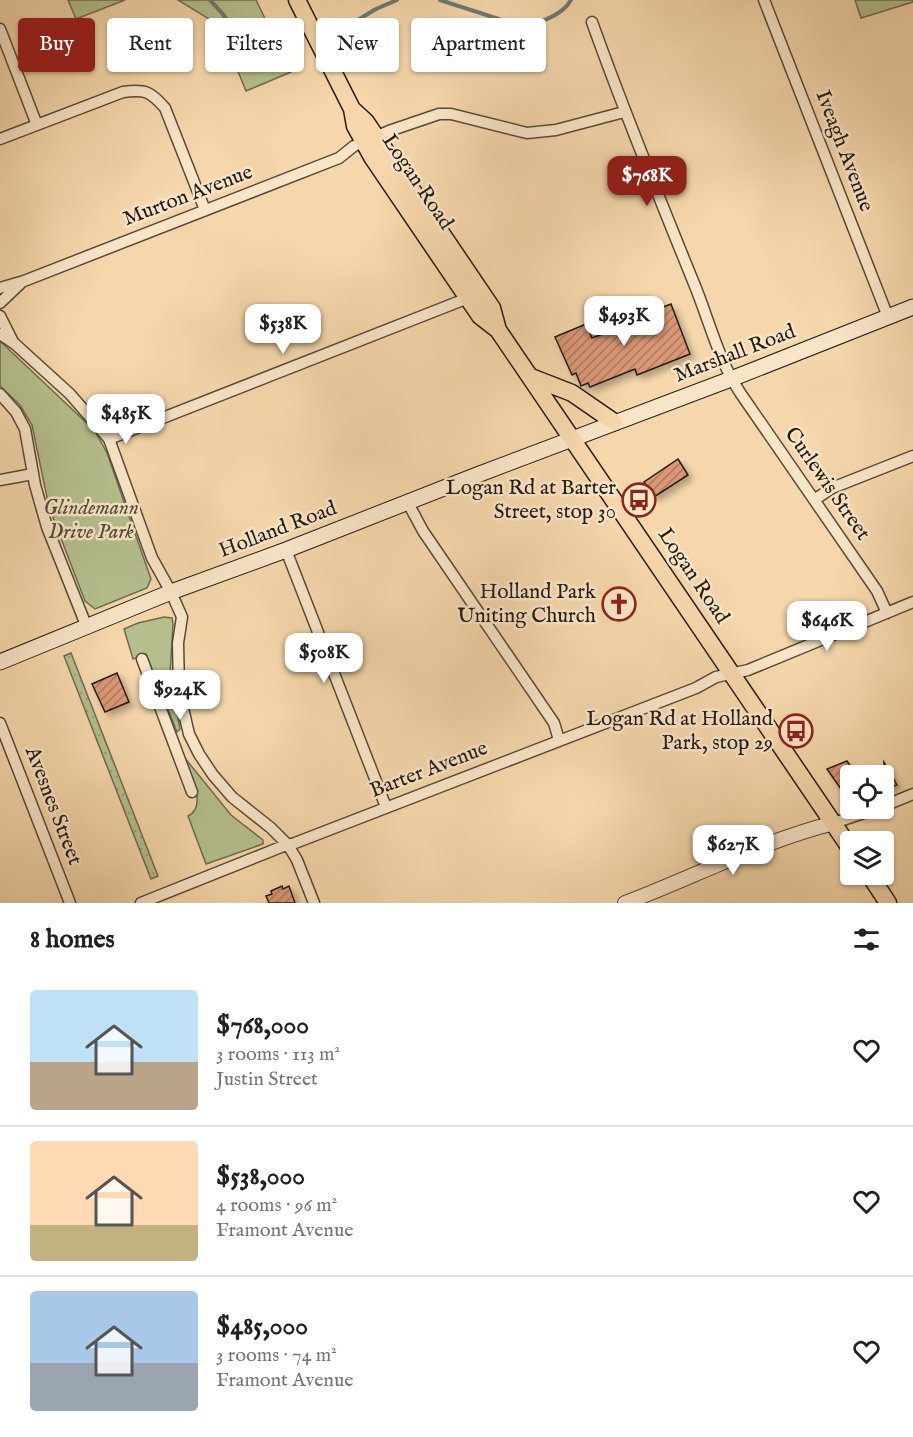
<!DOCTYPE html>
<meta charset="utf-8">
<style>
:root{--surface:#fff;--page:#f6f6f6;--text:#202124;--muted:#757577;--line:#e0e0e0;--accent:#8f2418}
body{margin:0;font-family:"IM FELL English",serif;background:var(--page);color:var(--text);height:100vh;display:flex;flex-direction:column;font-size:22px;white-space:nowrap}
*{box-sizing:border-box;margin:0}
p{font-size:20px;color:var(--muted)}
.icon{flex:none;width:33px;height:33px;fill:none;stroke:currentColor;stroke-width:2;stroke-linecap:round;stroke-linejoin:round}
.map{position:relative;height:903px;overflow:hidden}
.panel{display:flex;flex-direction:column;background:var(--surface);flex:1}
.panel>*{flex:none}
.guide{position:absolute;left:18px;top:18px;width:600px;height:54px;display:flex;gap:12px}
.fabs{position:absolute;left:840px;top:765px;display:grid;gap:12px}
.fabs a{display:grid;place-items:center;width:54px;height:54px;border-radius:6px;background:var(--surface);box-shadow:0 2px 4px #0004;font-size:30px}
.price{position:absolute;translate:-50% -51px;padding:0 14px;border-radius:12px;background:#fff;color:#222;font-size:20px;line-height:39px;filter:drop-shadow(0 2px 3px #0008)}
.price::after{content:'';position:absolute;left:50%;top:36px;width:18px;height:14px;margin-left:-9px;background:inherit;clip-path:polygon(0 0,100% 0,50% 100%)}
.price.active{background:var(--accent);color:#fff}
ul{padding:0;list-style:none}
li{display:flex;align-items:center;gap:18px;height:150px;padding:0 30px}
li+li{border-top:2px solid var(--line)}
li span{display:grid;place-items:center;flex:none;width:168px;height:120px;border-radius:6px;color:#555}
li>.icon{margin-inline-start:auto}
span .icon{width:72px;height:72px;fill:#fffc;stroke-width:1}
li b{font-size:26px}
h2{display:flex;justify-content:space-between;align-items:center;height:72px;padding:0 30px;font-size:26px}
.tag{padding:0 21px;border-radius:6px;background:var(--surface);box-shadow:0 2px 4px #0004;font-size:21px;line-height:54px}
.tag.active{background:var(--accent);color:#fff}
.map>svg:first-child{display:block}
.grass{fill:url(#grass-dots);stroke:#6c6d50;stroke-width:1.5}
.park{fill:#b5bf8e;stroke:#6c6d50;stroke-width:1.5}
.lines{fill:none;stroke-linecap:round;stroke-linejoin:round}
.stream{stroke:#6c7971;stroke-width:4}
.building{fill:url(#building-hatch);stroke:#231b12;stroke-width:1.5;filter:url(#shadow)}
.minor-casing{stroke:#584a38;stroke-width:13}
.tertiary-casing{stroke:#584a38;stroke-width:16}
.secondary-casing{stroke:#231b12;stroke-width:17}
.primary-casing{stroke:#231b12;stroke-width:19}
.minor{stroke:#f8e5c8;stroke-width:10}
.tertiary{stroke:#f8e5c8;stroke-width:14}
.secondary{stroke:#f8e5c8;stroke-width:15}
.primary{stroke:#f5d7ab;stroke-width:16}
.labels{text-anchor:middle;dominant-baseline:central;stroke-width:5;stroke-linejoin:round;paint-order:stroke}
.street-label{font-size:21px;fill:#231b12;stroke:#f8e5c8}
.poi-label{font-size:21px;fill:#231b12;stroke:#f8e5c8;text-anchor:end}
.park-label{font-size:21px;font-style:italic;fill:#4f4c37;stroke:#f8e5c8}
</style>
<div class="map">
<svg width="913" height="903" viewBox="0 0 913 903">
<defs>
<pattern id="grass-dots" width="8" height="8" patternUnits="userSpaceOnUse" patternTransform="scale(1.5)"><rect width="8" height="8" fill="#b5bf8e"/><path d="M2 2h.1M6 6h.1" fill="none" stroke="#9ba479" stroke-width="1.8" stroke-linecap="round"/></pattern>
<pattern id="building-hatch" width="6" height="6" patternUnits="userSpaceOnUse" patternTransform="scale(1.5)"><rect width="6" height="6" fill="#d99775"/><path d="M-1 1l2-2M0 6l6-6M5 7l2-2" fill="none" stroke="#b07a5f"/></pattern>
<filter id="shadow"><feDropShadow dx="4.5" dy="4.5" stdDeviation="3" flood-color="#0004"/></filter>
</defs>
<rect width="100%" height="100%" fill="#f5d7ab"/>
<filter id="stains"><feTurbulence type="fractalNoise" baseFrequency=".00333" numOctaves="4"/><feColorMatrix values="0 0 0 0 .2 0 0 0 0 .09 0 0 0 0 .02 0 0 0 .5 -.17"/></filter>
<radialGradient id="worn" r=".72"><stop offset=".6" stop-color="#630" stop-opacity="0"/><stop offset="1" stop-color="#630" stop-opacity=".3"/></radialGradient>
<path class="grass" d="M71,653L158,876L151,879L64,656Z"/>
<path class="park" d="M68,0H125L76,19Z
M178,0H256L291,72L246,91L219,25Z
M855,0H913V2L861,18Z
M0,341L95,431L107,453L151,579L147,588L95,609L85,601L49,507L32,425L20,405L0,386Z
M164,617L172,618L173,624L170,675L180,729L177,732L146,654L133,659L124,629L138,623Z
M184,757L231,815L263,840V844L206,864L188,816C208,807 190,773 184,757Z"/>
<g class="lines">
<path class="stream" d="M210,0L222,13L248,50L261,58L281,63
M440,0L517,25C535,26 562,16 571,0
M341,30L376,9L397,0"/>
</g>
<path class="building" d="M671,304L690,354L637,375L635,369L590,387L588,383L581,386L576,373L572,375L555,337L586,324L592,338L619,328L618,324Z
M678,459L688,475L654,497L644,482Z
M117,673L129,702L105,712L92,684Z
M847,761L857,776H850V795L843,792L827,769Z
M884,762L897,785L884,789Z
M282,886L283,889L289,886L295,903H269L266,896L272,894L271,891Z"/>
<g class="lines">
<defs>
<path id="minor" d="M764,0L888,317
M592,22C623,109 658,195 693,281C709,319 718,360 741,394L877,591L887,613
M0,29L37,125
M0,139L123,92C145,89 150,91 165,108L205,210
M0,288L24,281L339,158L354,146L389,131L439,114H451L527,133L556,130L624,112
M0,303L21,283
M0,316L13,342
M0,334L15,344L70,394L109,439L152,558L171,592L182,617L178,643L179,691L189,734L199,754L213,775L232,797L271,828L288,845L297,860L314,903
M0,394L16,412L25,429L35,485L47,527L86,625
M109,439L468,298
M0,480L33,474
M814,500L832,488L913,456
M408,503L423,531L554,723L559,740
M286,550L386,807
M142,659L192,792
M0,723L70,903
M884,806L913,794
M834,823L878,808
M141,903L281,847L295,843L696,688L716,677L748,670L913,602"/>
<path id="tertiary" d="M625,903C694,877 762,841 834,823"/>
<path id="secondary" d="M0,662L171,592L286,550L477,475L731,379L913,307"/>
<path id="primary" d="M297,0L352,109L355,126L372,157L480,316L498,330L850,848
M353,110L366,122L492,308L498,330
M531,377L572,393L614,422
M869,874L888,903"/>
</defs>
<use href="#minor" class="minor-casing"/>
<use href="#tertiary" class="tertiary-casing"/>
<use href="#secondary" class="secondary-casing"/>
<use href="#primary" class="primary-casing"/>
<use href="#minor" class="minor"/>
<use href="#tertiary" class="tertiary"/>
<use href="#secondary" class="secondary"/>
<use href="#primary" class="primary"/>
</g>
<defs>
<symbol id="bus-ring" viewBox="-11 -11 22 22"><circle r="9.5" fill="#f8e5c8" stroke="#8f2418" stroke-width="1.5"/><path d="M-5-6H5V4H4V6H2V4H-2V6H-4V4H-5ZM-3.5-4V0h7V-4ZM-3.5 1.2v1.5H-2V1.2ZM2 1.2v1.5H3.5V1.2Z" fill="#8f2418"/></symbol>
<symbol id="church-ring" viewBox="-11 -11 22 22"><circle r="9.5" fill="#f8e5c8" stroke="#8f2418" stroke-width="1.5"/><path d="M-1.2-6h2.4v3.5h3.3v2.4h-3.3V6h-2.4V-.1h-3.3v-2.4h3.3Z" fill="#8f2418"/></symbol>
</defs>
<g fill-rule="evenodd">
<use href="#bus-ring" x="620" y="481" width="38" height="38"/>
<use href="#church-ring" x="600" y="585" width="38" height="38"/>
<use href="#bus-ring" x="777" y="712" width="38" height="38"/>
</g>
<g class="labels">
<g class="street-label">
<text transform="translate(844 151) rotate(69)">Iveagh Avenue</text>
<text transform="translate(417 182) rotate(56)">Logan Road</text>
<text transform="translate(188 196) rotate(-21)">Murton Avenue</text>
<text transform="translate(735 354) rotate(-21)">Marshall Road</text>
<text transform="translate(827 484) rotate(55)">Curlewis Street</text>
<text transform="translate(278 530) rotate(-21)">Holland Road</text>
<text transform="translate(693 576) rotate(56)">Logan Road</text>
<text transform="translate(429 770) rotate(-21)">Barter Avenue</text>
<text transform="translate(53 806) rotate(69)">Avesnes Street</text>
</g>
<g class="poi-label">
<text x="616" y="488">Logan Rd at Barter<tspan x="616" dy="24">Street, stop 30</tspan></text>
<text x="596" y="592">Holland Park<tspan x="596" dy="24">Uniting Church</tspan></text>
<text x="773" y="719">Logan Rd at Holland<tspan x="773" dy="24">Park, stop 29</tspan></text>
</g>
<g class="park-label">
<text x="91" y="508">Glindemann<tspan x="91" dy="24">Drive Park</tspan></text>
</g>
</g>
<rect width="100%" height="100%" filter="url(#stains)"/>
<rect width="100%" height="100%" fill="url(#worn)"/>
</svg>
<div class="fabs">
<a><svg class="icon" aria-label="locate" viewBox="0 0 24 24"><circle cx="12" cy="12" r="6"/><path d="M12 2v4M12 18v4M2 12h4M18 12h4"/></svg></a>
<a><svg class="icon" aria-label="layers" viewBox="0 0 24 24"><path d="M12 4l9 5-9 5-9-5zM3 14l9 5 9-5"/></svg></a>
</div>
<b class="price active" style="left:647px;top:207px">$768K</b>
<b class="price" style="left:624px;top:347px">$493K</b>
<b class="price" style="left:283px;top:355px">$538K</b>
<b class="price" style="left:126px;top:445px">$485K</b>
<b class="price" style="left:827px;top:652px">$646K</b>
<b class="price" style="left:324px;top:684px">$508K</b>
<b class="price" style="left:180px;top:721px">$924K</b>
<b class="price" style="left:733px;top:876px">$627K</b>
<div class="guide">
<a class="tag active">Buy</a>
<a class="tag">Rent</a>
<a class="tag">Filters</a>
<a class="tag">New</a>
<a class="tag">Apartment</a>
</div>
</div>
<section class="panel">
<h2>8 homes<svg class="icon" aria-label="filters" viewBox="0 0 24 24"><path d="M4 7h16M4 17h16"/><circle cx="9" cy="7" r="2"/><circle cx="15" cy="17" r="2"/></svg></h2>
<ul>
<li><span style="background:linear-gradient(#bfe0f5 60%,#b9a48a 0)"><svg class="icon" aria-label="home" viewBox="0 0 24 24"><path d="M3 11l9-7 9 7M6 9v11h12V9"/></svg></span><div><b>$768,000</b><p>3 rooms · 113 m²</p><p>Justin Street</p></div><svg class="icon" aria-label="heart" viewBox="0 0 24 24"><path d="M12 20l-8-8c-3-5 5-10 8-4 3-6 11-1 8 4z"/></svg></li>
<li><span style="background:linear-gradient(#ffd9b3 70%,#c2b280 0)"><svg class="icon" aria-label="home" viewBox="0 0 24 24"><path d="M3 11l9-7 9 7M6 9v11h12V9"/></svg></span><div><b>$538,000</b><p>4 rooms · 96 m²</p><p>Framont Avenue</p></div><svg class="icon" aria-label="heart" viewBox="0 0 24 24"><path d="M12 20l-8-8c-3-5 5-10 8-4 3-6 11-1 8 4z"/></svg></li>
<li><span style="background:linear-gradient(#a9c7e8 60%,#9aa5b1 0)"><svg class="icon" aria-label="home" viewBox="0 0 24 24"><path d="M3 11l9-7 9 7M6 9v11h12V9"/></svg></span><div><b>$485,000</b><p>3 rooms · 74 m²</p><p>Framont Avenue</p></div><svg class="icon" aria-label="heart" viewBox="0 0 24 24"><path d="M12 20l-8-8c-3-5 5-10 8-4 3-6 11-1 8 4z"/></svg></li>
</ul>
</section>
